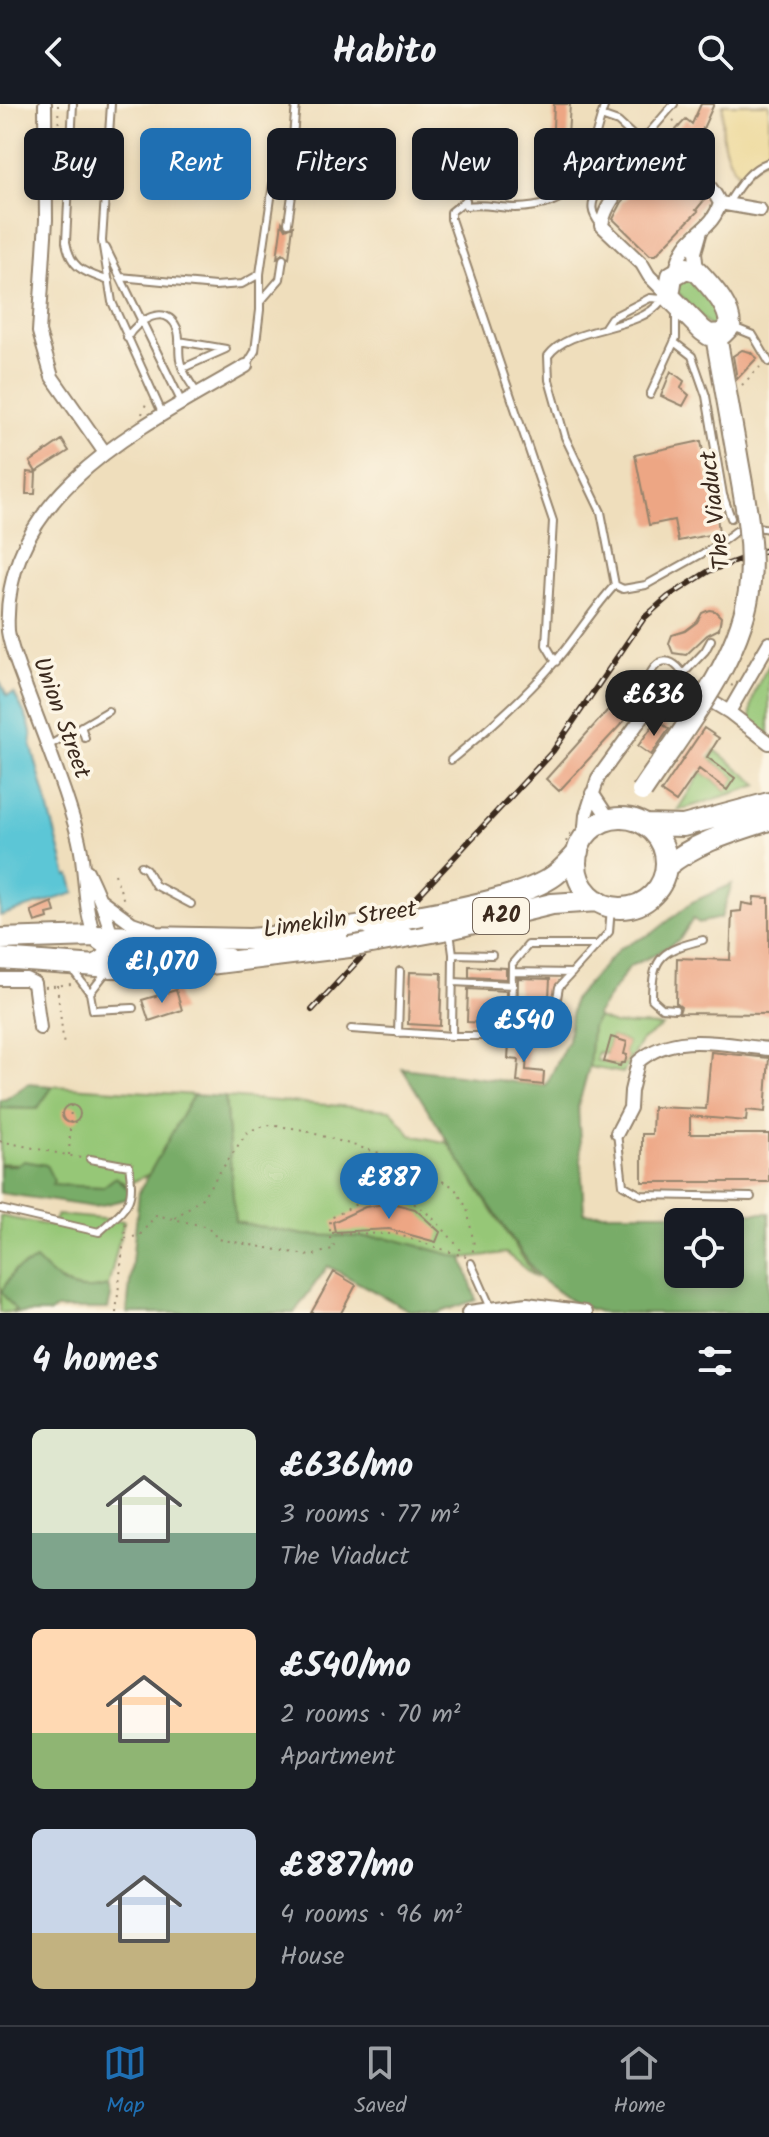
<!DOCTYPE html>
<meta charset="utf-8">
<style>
:root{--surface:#171b24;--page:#20242c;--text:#f1f3f6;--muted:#9ea1a6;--line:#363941;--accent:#1f6fb2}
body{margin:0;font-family:Kalam,sans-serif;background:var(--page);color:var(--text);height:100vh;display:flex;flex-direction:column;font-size:30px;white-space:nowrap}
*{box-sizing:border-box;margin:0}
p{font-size:26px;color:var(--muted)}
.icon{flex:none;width:44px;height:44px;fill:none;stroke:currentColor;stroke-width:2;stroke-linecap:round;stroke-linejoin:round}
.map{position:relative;height:1209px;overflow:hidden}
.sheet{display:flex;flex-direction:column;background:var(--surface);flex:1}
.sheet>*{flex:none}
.hud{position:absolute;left:24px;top:24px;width:722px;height:72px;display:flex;gap:16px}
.fabs{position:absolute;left:664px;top:1104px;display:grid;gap:16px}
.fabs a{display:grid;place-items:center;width:80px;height:80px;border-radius:12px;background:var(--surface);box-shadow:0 4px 12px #0003;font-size:40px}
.price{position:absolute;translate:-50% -68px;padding:0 18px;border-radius:28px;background:var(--accent);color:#fff;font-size:26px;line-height:52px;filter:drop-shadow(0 2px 4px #0008)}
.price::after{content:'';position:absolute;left:50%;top:48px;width:24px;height:18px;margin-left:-12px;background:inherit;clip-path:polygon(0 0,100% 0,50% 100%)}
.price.selected{background:#222;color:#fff}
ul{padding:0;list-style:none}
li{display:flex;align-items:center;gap:24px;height:200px;padding:0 32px}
li span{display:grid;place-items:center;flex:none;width:224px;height:160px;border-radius:12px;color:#555}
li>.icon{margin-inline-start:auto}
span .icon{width:96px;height:96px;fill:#fffc;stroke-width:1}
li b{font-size:34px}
h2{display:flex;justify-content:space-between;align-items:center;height:96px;padding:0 32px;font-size:34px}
.chip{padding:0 28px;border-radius:12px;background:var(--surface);box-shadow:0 4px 12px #0003;font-size:28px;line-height:72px}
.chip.selected{background:var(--accent);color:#fff}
header{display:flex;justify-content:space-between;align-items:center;height:104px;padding:0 32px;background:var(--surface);font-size:36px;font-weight:600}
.tabs{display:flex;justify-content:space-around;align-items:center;height:112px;border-top:2px solid var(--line);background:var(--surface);font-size:22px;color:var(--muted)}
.tabs a{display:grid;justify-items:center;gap:4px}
.tabs .selected{color:var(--accent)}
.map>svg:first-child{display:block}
.green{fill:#96c777;stroke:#68784a;stroke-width:2;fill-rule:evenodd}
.forest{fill:#78ac68;stroke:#5a6b43;stroke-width:2;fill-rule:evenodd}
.sand{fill:#eeda9e;stroke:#94825e;stroke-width:2}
.water{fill:#5cc6d6;stroke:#4c787a;stroke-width:2}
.building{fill:#eda684}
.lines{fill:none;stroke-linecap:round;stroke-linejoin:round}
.service-casing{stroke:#95846d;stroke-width:10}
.minor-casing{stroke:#95846d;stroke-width:16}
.tertiary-casing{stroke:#95846d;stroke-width:18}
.trunk-casing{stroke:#95846d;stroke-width:24}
.path{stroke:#95846d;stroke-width:2;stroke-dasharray:2 6;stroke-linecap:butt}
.service{stroke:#fff;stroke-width:6}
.minor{stroke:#fff;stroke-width:12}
.tertiary{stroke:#fff;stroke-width:14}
.trunk{stroke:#fff;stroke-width:20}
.rail-casing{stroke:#3b2a1e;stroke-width:6}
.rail{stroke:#fcf5e5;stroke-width:3;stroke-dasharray:9;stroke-linecap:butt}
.trunk-bridge-casing{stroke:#95846d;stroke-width:24;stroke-linecap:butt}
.path-bridge{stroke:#95846d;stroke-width:2;stroke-dasharray:2 6;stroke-linecap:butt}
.trunk-bridge{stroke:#fff;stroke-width:20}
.labels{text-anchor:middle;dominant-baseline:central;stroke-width:7;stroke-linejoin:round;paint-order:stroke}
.shield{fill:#fcf5e5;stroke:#75675a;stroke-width:2}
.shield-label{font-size:22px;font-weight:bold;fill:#3b2a1e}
.street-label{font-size:24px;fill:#3b2a1e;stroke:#fcf5e5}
</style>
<header><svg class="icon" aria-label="back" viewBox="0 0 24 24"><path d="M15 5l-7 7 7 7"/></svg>Habito<svg class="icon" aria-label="search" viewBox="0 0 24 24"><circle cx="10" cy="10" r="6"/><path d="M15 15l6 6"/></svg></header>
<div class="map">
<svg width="769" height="1209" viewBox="0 0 769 1209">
<rect width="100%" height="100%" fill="#fcf5e5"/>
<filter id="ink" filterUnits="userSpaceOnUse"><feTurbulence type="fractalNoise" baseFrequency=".0125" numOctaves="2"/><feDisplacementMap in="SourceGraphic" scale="16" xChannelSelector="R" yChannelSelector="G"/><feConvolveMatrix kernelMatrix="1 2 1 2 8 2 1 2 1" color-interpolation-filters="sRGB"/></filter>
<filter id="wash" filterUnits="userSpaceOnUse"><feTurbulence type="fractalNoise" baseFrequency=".006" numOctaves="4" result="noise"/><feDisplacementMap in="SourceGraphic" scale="32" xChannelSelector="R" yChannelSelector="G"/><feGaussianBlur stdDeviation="1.8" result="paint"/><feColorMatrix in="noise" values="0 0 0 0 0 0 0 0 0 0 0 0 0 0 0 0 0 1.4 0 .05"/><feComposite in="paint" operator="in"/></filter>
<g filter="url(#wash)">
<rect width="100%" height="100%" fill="#efdebc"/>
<path class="green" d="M690,173L711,196L722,225L715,228L677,188L680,177Z
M769,561V631L751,618C749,595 758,579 769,561Z
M715,646L759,681L677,707ZM713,657L735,674L726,686L704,669Z
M598,914L614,920L662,922L641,937L623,969L589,963L592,922ZM611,933L627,938L624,950L627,952L625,959H621L620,962L596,956L598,948L606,950Z
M53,982L195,991L149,1070L126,1081L116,1073L103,1083L52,1081L45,1061L0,1059V1004L37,1005Z
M225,993L391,1006L411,1031L448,1039L536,1174L506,1149L463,1154L389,1134L304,1131L235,1118Z
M57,1111L124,1117L108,1182L84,1188L54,1174L18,1207L0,1209V1112L51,1122Z"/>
<path class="forest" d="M732,780L721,814L699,819L693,815L680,835L654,851L630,862L596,911L598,914L592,922L589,963L578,1003L584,1109H769V1209H603L575,1200L539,1174L465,1065L402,964L546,982L568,936L573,896L620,844L653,829L692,798ZM678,1118H730V1170H678Z
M28,980L53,982L37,1005L0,1004V996L6,995Z
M193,991L225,993L235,1118L304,1131L389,1134L463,1154L476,1196L437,1209L408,1206L328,1162L294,1209H127L139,1088Z
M24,1057L46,1061L54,1077L52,1081L103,1083L116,1073L130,1087L127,1095L94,1103L0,1089V1061H17Z
M36,1156C60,1181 73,1191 108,1182L111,1192L108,1205H56L50,1209H11L16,1207L1,1188L14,1167Z"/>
<path class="sand" d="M723,0H769V54L762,56L741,74C721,47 721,33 723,0Z"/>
<path class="water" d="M0,577L7,592L14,589C21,604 35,624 31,640L67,772L70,771L75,789L0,812Z"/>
<g id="blocks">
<path class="building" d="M554,0H570L567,48L552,47Z
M701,0H714L692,49L672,30L686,15L692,20Z
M667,56L706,94L696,106L698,107L665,141L656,151H650L613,115L622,98L652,66L656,68Z
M282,118L286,125L293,122L289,154L283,149L277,154Z
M742,246L750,248L757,254L737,275L733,252Z
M671,267L684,277L681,284L689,291L683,302L661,292Z
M62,336L69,347L36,368L30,358Z
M701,337L712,396L715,395L719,429L678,437L674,416L649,421L635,351Z
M27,368L36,369L35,390H26Z
M709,506L715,507L721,513L719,525L707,531L686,551L673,549L669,539L672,531L685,527L697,518L702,509Z
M624,588L639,601L559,687L546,675Z
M657,616L669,625L651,651L638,642Z
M704,624L719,634L707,653L735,674L727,686L699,665L676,698L661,688Z
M754,793L769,794V910L679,909L681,903L676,899L677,854L730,856L732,808L741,807L742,799L753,801Z
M52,798L55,808L47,810L48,814L35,818L31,807Z
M469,862L506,864V875L469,873Z
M410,868L442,869L440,922L408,920Z
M518,874L550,875L548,912L529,911L528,926H517Z
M468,885L506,887L505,920L467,918Z
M176,886L182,906L149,917L142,896Z
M611,933L627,938L624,950L627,951L625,959H621L620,962L604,958Z
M528,938L526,966L544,968L543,981L517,978L519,956L508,955L509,939Z
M711,948L769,954L765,1008L747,1006L746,1017L690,1012V1030H769V1078H642V1030H652L653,1003L706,1005Z
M62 1010a9 9 0 1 1 18 0a9 9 0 1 1-18 0Z
M391,1099L415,1105L440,1128L436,1138L389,1125L335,1128L333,1118L344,1113L365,1103Z
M334,1168L356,1181L341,1209H311Z"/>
</g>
</g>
<g filter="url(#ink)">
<use href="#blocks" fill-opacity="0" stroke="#95846d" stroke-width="2"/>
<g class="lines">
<defs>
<path id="service" d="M73,0L66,138C71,166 85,168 109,177
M111,0L102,137L112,198L163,311
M601,12L618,18L641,39
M728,99C739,82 749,65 769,58
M288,119L298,49L294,35
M600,120C591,109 590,101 597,89L674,0
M106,144L182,299
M120,173L215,182L242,180L260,170
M662,196C638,229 571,220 548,252L549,276L565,333L601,408L615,481L623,485L646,481L716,442L736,427L757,423L769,425
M261,197L280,175L283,155
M605,223L611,214L650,194L663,195
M733,223L753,231L769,258
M127,234C136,217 166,198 177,224C181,233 178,246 180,256C182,268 191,280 198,290
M179,237L226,245L183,264
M674,238L692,252L706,292L723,391L731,414
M246,262L255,247L260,206V170L273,80L292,43L296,0
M650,291L676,234V208
M556,558L546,541L553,417L451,115V108L466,96V102C484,99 498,104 515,104C589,103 586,56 605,0
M685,568L705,547L711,536
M651,601L649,572C663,543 683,562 689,584
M81,622L85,634
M48,642L108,607
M451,656C487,626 523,595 554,559C576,534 592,506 615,481
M141,762L146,765L155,781L191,800
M450,828L453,850L452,932
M453,850L492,851
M72,865L90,889L93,906L133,904
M512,868L572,869
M453,878L513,881
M90,889L107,867
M675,905L662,904L652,895C652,851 663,846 703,836
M351,925L452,932H539L553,917L559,883L609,828L611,803
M398,929L400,867
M511,933L512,860L528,841H596
M617,1029L623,1081L641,1091L751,1093
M0,1105L99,1128C126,1103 136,1101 129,1062L90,1055
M471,1159L491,1204"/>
<path id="minor" d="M45,0L46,116L39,228L52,273L103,346
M720,99L760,106
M697,167L695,148L701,127
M669,192L649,172L642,160L602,122C604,96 640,60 661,43C678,44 712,82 720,99C712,130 682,127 676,168
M729,608L769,539
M592,689L610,716
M584,734L586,711L598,674L651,601L666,590L689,584L729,608L769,639
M87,767C94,782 118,831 109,845C105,853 96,857 89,860
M101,796L132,819L152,826
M229,851C216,850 204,848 191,847C168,846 116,853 98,839C86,816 86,788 83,763C81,737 72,711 64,687C52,652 39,619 26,584C20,566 11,547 8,527C0,387 149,319 246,262
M0,875H26L34,879L40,924
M617,1029L630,1004L631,987L638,958C674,926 725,941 769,945"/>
<path id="tertiary" d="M469,1209L527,1201L585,1209"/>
<path id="trunk" d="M686,164L697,167C710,182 730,201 730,222L722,230L709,231L702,226L669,192L672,172Z
M716,232L736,345
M576 759a45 45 0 1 1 90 0a45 45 0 1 1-90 0Z
M645,721L683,722L769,699
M666,763C696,738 732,728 769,716
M422,811C457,805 527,792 555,771C564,764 571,756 578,748
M405,833L449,825L552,800L598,797
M0,835L94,832L250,835L318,829L370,821
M0,855L111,863L177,864L349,843"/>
</defs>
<use href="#service" class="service-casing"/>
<use href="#minor" class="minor-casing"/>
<use href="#tertiary" class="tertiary-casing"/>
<use href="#trunk" class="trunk-casing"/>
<path class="path" d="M58,1L60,62
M673,16L680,23
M742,281L760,263
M142,310L147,297
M566,738L572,726
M115,770L124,797
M619,814C647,813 664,799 676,775
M57,881L64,943
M45,883L71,880
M0,1037L81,1054
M69,1051L71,1001
M175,1114L202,1094L248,1027L269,1021L299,1025L396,1054L454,1083L467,1104L474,1141L472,1151
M332,1129L396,1130L466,1153
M125,1134L139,1132L156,1111L208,1123L218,1135L311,1152L335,1144L330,1134V1114C344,1109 362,1094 375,1092C415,1084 443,1125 465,1151
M116,1209L126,1115"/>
<use href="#service" class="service"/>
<use href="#minor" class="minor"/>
<use href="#tertiary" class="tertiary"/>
<use href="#trunk" class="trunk"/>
<defs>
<path id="rail" d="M312,906L553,647L644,514L668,493L709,467L769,445"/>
</defs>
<use href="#rail" class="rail-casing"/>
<use href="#rail" class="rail"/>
<defs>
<path id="trunk-bridge" d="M642,687C683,625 744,553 750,478C754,433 743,388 736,345
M370,821L422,811
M349,843L405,833"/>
</defs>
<use href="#trunk-bridge" class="trunk-bridge-casing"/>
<path class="path-bridge" d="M731,581L735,583L738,577L736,576"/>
<use href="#trunk-bridge" class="trunk-bridge"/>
</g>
</g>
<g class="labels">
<rect class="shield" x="473" y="794" width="56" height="36" rx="6"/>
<g class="shield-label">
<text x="501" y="812">A20</text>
</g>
<g class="street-label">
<text transform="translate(716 406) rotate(-97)">The Viaduct</text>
<text transform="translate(61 614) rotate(70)">Union Street</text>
<text transform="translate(340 816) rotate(-8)">Limekiln Street</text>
</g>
</g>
</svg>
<div class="fabs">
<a><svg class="icon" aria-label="locate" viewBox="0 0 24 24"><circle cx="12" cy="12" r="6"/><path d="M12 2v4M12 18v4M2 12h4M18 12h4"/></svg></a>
</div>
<b class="price selected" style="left:654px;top:634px">£636</b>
<b class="price" style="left:162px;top:901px">£1,070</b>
<b class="price" style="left:524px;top:960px">£540</b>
<b class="price" style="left:389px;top:1117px">£887</b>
<div class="hud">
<a class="chip">Buy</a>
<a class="chip selected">Rent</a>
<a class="chip">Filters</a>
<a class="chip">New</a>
<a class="chip">Apartment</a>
</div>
</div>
<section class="sheet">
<h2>4 homes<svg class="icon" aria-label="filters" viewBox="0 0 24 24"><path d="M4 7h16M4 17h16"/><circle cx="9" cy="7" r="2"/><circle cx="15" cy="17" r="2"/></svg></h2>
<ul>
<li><span style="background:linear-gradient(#dfe7d0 65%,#7fa58c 0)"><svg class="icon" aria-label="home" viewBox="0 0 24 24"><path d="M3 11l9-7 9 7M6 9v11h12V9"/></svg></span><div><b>£636/mo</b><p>3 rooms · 77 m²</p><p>The Viaduct</p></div></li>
<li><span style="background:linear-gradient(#ffd9b3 65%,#8fb573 0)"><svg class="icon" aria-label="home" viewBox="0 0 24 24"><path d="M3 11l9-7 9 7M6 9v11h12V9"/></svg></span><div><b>£540/mo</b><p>2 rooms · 70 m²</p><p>Apartment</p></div></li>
<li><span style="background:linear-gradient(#c9d6e8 65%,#c2b280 0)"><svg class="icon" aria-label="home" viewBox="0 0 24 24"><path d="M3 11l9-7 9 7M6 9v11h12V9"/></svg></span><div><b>£887/mo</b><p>4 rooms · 96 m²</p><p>House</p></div></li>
</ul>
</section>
<nav class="tabs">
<a class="selected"><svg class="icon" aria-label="map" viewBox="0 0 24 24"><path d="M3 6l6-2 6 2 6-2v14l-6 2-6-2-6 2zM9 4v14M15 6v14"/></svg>Map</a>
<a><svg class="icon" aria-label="saved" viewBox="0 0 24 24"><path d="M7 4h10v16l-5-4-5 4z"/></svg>Saved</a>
<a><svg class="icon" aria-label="home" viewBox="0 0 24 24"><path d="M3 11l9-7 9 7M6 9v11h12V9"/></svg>Home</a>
</nav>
